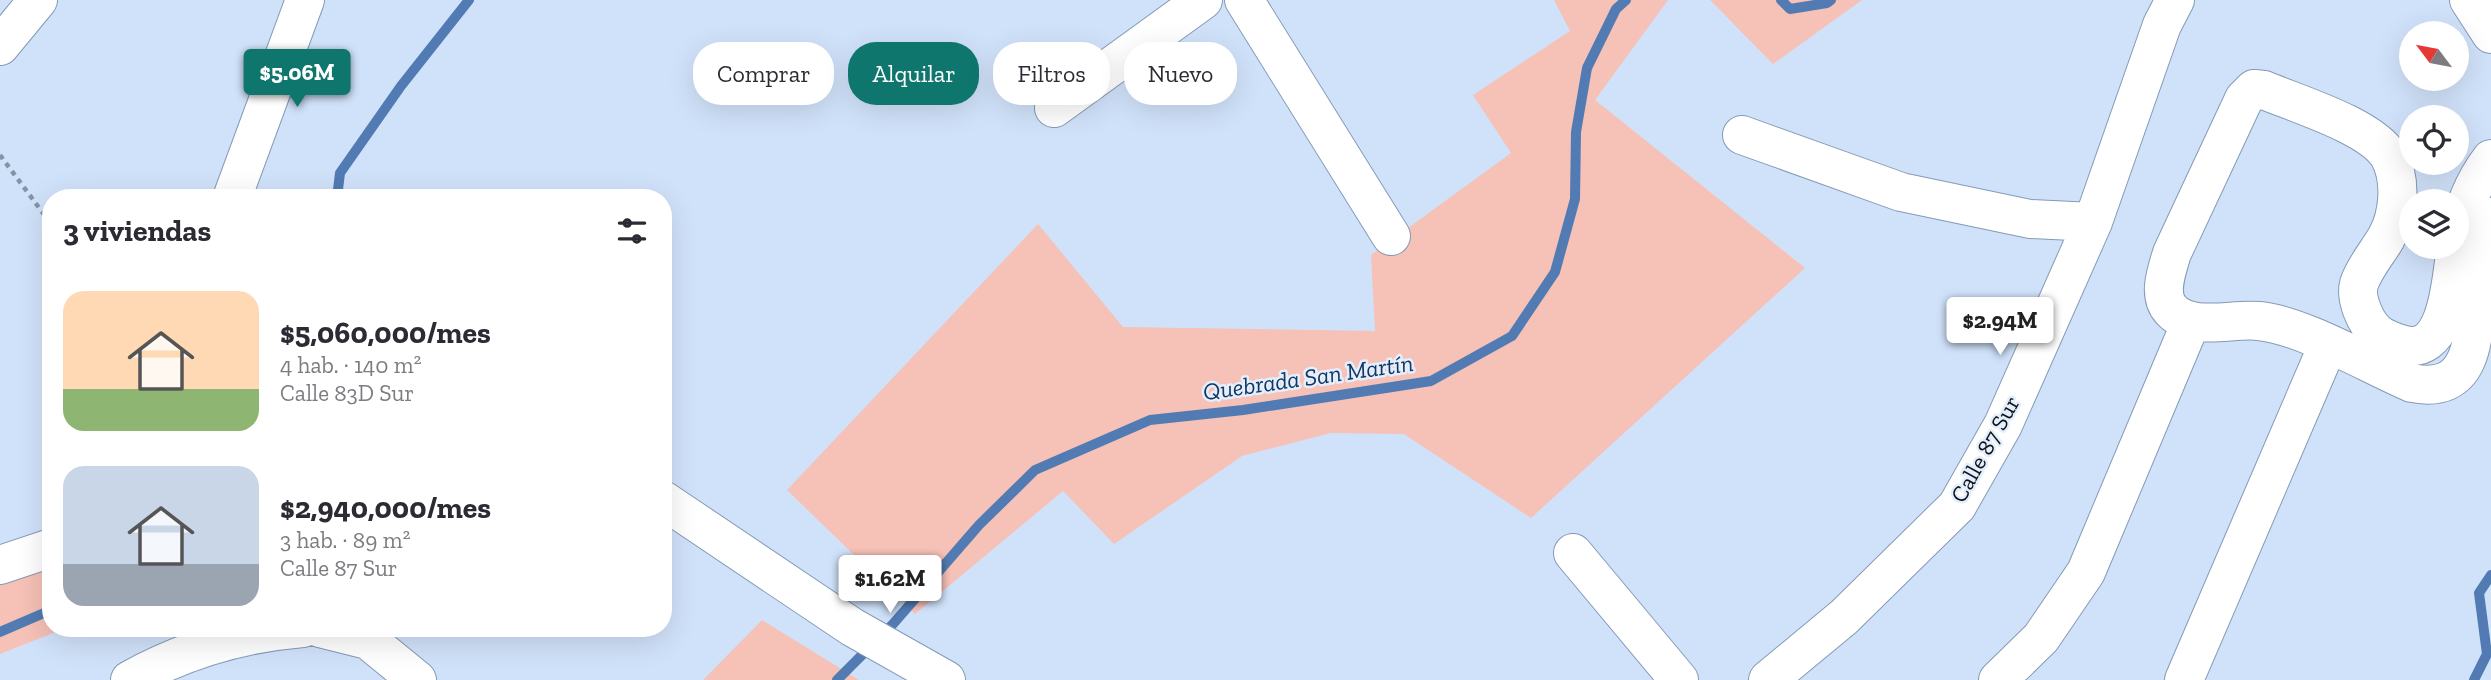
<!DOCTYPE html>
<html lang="es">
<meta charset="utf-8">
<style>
:root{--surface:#fff;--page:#f7f7f7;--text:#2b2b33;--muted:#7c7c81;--accent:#0f766e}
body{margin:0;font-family:"Zilla Slab",serif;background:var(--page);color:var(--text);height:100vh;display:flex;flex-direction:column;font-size:26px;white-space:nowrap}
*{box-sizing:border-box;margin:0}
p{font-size:23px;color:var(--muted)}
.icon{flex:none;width:38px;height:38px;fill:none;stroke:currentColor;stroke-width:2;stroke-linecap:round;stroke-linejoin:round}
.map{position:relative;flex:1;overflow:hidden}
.details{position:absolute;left:42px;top:189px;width:630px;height:448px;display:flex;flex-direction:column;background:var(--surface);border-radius:28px;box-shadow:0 7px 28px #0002}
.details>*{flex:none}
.top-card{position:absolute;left:693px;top:42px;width:665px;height:63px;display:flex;gap:14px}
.needle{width:46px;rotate:302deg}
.tools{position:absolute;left:2399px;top:21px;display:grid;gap:14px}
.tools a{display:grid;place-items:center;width:70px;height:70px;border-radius:50%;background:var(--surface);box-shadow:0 7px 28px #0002;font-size:35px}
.price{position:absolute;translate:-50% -60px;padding:0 16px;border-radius:7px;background:#fff;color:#222;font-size:23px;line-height:46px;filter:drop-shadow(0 2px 4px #0008)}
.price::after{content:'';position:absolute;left:50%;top:42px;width:21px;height:16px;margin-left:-10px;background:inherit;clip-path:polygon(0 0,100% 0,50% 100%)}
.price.on{background:var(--accent);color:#fff}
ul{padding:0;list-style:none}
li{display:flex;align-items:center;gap:21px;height:175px;padding:0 21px}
li span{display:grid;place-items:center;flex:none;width:196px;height:140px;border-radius:21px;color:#555}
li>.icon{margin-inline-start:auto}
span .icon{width:84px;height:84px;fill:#fffc;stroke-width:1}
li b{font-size:30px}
h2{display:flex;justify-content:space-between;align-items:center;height:84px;padding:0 21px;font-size:30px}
.chip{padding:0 24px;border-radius:28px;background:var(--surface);box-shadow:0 7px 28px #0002;font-size:24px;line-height:63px}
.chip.on{background:var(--accent);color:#fff}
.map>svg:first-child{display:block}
.green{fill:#f6c1b6}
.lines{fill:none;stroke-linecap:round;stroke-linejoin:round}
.stream{stroke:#517bb2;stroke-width:10}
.minor-casing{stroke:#849ab6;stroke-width:40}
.path{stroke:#8593a6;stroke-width:4.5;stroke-dasharray:5 5;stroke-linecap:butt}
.minor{stroke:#fff;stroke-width:38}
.labels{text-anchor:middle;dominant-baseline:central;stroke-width:5;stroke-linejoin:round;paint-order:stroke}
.street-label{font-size:23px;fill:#0a111b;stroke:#e5effb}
.water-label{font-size:24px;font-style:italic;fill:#0f3664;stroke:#e5effb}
</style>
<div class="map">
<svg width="2491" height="680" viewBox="0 0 2491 680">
<rect width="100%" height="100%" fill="#d0e2fa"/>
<path class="green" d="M1554,0H1668L1595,100L1805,268L1531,518L1404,434L1331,433L1242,456L1114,544L1063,491L915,614L787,490L1038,224L1123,327L1375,331L1371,255L1511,153L1473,95L1570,31Z
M1710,0H1862L1773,64Z
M51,562V628H66L0,654V581Z
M762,620L859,680H703Z"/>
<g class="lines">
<path class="stream" d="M1781,0L1790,9L1827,3L1831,0
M337,198L340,173L401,86L469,0
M0,632L51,610
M837,680L893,624L979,525L1035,470L1150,420L1243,410L1431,381L1512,336L1555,272L1575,199L1576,132L1587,68L1616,9L1626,0
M2474,680L2487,654L2479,593L2491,575"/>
<defs>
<path id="minor" d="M1244,0L1391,236
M2469,0L2491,34
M0,46L38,0
M1054,108L1203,0
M1742,135L1901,192L2030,219L2093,222
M232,198L305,0
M2457,241C2462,210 2472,184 2491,159
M2456,247C2451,277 2449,356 2404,345C2396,343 2382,338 2376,332C2365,322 2355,298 2359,284C2364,268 2378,252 2386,238C2399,215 2402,180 2389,156C2371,126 2297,104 2264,90L2254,89L2244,99L2172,253C2167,270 2157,295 2171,310C2191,332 2232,318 2259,321C2302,325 2370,365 2412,383C2486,398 2472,311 2478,264C2480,249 2487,233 2491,217
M663,500L852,627L946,680
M1573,553L1679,680
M0,565L51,548
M320,628L368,640L417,680
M130,680C184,650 242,633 303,628
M1768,680L1844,617L1957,506L2003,425L2093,222L2162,25L2175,0
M1998,680L2041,638L2086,572L2191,322
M2184,680L2328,345"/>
</defs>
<use href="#minor" class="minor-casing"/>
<path class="path" d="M0,155L51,224"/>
<use href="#minor" class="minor"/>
</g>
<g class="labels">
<g class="street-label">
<text transform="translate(1985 449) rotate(-61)">Calle 87 Sur</text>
</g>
<g class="water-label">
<text transform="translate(1308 377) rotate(-8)">Quebrada San Martín</text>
</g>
</g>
</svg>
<div class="tools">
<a><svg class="needle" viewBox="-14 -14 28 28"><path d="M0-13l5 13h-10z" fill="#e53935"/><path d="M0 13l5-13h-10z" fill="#7c7c81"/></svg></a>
<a><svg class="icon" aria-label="locate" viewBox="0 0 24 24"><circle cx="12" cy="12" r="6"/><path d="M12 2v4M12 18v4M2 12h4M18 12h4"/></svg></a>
<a><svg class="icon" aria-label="layers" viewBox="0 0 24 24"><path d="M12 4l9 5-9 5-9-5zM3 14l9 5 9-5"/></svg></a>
</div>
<b class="price on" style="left:297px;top:109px">$5.06M</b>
<b class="price" style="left:2000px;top:357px">$2.94M</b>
<b class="price" style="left:890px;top:615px">$1.62M</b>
<div class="top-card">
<a class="chip">Comprar</a>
<a class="chip on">Alquilar</a>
<a class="chip">Filtros</a>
<a class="chip">Nuevo</a>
</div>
<section class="details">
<h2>3 viviendas<svg class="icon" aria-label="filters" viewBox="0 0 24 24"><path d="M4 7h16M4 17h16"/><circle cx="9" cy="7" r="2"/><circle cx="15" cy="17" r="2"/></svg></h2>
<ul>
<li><span style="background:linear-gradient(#ffd9b3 70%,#8fb573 0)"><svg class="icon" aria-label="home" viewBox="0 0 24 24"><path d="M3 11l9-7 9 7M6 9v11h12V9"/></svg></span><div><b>$5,060,000/mes</b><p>4 hab. · 140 m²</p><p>Calle 83D Sur</p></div></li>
<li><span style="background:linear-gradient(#c9d6e8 70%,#9aa5b1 0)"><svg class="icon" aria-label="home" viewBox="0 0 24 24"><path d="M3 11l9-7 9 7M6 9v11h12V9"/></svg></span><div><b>$2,940,000/mes</b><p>3 hab. · 89 m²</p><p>Calle 87 Sur</p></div></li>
</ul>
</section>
</div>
